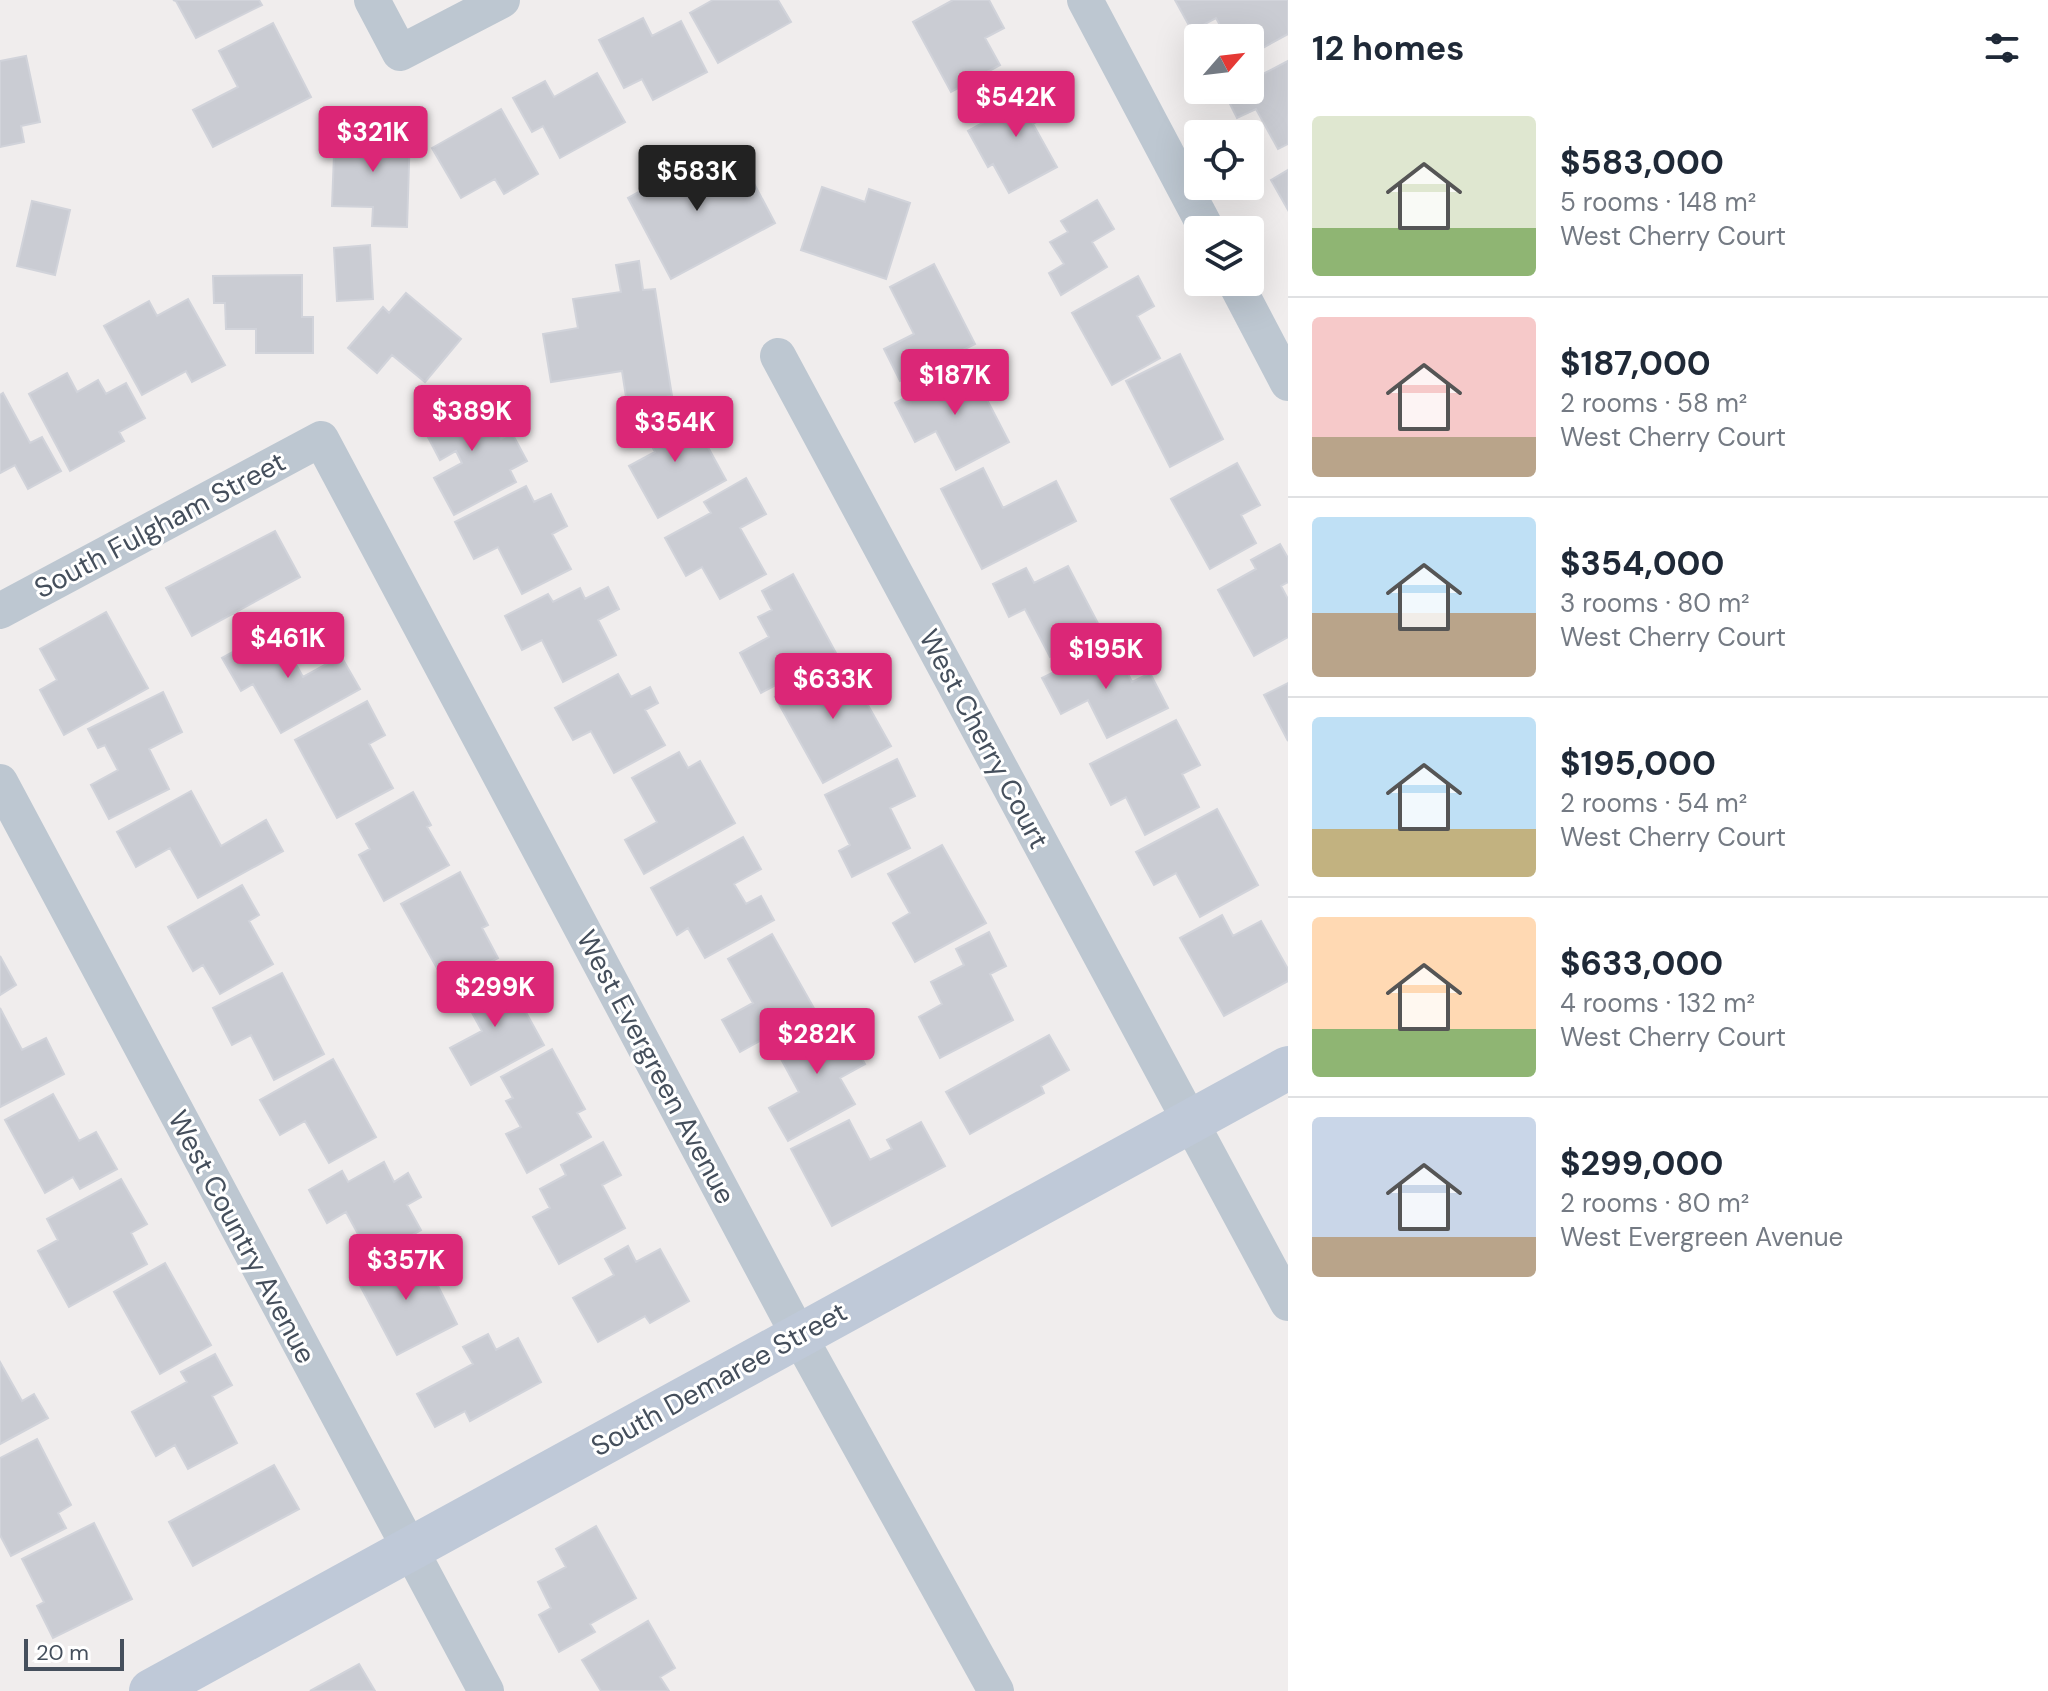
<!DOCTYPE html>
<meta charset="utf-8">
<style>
:root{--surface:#fff;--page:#f6f6f7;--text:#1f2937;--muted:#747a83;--line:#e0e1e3;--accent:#db2777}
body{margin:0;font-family:"DM Sans",sans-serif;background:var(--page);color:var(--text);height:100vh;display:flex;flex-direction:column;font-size:30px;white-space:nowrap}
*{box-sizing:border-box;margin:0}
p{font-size:26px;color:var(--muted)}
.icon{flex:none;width:44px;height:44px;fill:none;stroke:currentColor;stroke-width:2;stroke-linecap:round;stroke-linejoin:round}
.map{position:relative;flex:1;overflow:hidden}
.details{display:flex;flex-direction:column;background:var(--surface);width:760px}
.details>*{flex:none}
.needle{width:52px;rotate:62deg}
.buttons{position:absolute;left:1184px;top:24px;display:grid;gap:16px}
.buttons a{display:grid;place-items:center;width:80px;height:80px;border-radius:8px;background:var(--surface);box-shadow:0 8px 32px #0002;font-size:40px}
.scale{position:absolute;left:24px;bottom:20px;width:100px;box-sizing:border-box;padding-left:8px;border:4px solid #454f5c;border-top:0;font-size:22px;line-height:28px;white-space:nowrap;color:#454f5c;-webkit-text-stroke:6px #fff;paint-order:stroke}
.price{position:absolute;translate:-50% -68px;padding:0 18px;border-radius:8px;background:var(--accent);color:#fff;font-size:26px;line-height:52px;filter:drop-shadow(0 2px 4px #0008)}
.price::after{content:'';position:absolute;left:50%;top:48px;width:24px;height:18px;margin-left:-12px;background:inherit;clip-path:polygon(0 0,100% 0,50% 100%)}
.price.selected{background:#222;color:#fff}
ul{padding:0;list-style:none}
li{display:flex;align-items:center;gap:24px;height:200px;padding:0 24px}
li+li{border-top:2px solid var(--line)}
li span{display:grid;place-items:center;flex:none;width:224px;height:160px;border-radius:8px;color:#555}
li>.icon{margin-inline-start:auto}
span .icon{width:96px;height:96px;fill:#fffc;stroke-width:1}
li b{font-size:34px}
h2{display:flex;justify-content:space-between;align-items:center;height:96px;padding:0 24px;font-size:34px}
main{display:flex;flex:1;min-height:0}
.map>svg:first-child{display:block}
.building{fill:#caccd3;stroke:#d1d3da;stroke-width:2}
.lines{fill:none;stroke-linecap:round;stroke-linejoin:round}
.street{stroke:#bdc7d1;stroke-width:36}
.secondary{stroke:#bfc9d8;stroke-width:44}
.labels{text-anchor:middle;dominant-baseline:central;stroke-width:6;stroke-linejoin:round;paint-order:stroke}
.street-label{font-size:28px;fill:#454f5c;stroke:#fff}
</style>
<main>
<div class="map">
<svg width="1288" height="1691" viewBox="0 0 1288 1691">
<rect width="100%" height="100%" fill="#f0eded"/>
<path class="building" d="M173,0H259L262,5L196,38L176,1Z
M713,0H778L791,22L718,63L690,13Z
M953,0H989L1004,28L985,38L1000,65L951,92L913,22Z
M1175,0H1288V34L1250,55V38H1227L1216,18L1192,31Z
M643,18L652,36L681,21L707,72L653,100L642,79L624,88L599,40Z
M273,23L311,97L213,147L193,110L238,87L219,51Z
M26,56L40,122L21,126L24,142L0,147V61Z
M1288,61V144L1278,149L1256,109L1237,118L1223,90H1250V67L1254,65L1259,76Z
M597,73L625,122L560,158L543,126L532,132L513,98L545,81L554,97Z
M1033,82L1051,114L1033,124L1057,167L1009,193L993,164L988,167L968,131L1004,111L999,102Z
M501,109L538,174L504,194L495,179L461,198L432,148Z
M335,129L410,132L407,227L372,226L373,207L332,206Z
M680,148L689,165L703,158L719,189L749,174L775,223L671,279L628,198L662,179L653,162Z
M1288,170V210L1271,180Z
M822,187L865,202L869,189L910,203L886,279L801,250Z
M1097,200L1114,229L1092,242L1107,267L1061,295L1049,273L1064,264L1050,242L1068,232L1061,221Z
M32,201L70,210L55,275L17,266Z
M370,245L373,299L337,301L334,248Z
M639,261L643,290L655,289L672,396L627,403L622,371L551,382L543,334L578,328L573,299L621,292L616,265Z
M934,264L975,344L900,381L884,349L914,334L890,287Z
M302,275V317H313V353H256V329H226L225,303H214L213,276Z
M1138,276L1154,306L1137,316L1160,358L1112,385L1072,313Z
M406,293L461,339L425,382L392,355L377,373L348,348L383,307L389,313Z
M188,299L225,365L192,382L186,371L142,395L104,326L149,301L157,316Z
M1180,354L1223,439L1170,467L1126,381Z
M969,365L1009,442L956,470L936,431L915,442L895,403Z
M67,373L77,392L98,380L106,394L126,383L145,418L119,432L124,441L70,471L29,394Z
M476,392L501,439L512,433L527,461L510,470L516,482L454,515L434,478L462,463L456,451L440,460L420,422Z
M3,393L30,443L42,437L61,471L28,489L15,465L0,473V395Z
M672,406L688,435L698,429L726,480L658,518L629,466L655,452L640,424Z
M1237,463L1260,505L1241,515L1256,543L1210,569L1171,499Z
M983,468L1003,508L1056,481L1076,521L982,569L941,489Z
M746,478L766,514L740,528L766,574L720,599L702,567L686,576L665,538L711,513L704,502Z
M526,486L534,502L551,494L567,526L552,534L571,569L522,594L498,547L474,559L455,522Z
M275,531L300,577L192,636L166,588Z
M1280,544L1288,558V582L1281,586L1288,599V637L1254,656L1218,590L1256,569L1251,560Z
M1068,566L1102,631L1050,657L1025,609L1009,617L993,584L1026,568L1034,583Z
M793,574L836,653L761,693L740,653L769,637L758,617L772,610L762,591Z
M608,587L619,609L598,620L616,655L563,682L542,640L522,650L505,616L548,594L553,602L580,588L585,599Z
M106,612L148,688L64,735L40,690L57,680L40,649Z
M276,628L303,677L341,656L360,689L281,733L253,684L241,691L222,658Z
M1113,643L1132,682L1150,673L1168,708L1107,738L1088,700L1061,714L1042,678Z
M842,659L891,746L823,783L775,697Z
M618,674L631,697L650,687L658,703L645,710L665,745L614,773L591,731L573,740L555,708Z
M1288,683V741L1264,695Z
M163,692L182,732L149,749L169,789L109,819L91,785L118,770L105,745L98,748L88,729Z
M367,701L385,735L369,744L393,788L337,818L295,740Z
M1176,720L1200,765L1182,774L1199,807L1145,835L1126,797L1111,805L1090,764Z
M679,752L688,768L700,761L735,823L644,874L625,840L657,822L632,778Z
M897,759L915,796L890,808L910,848L852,877L839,851L850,845L825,795Z
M191,791L221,846L266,820L283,851L198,898L170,848L136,867L117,832Z
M413,792L431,825L427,827L449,865L384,901L359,855L370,849L356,824Z
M1217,809L1258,885L1200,917L1176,873L1154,885L1136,852Z
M743,837L761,869L734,884L746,904L761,896L774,920L705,958L688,928L677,935L651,888Z
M942,845L986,923L915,962L893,923L910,913L888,874Z
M460,872L488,925L482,928L498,958L447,986L401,904Z
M242,885L259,915L249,921L273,964L220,994L203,965L193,971L168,927Z
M1222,915L1233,936L1261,921L1288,969V981L1224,1016L1180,938Z
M989,932L1006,966L990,974L1013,1020L940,1058L919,1017L942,1004L931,982L964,965L956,949Z
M772,934L815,1010L740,1052L722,1020L753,1003L728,959Z
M0,956L16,985L0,995Z
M502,969L544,1045L471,1085L450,1048L482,1031L460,991Z
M282,973L324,1054L274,1080L251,1035L232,1045L213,1008Z
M0,1008L22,1050L46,1038L64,1074L0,1107Z
M838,1014L865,1064L840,1078L855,1104L788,1141L769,1108L799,1092L775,1048Z
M1049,1035L1069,1070L1041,1086L1044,1093L970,1134L946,1092Z
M552,1049L585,1109L577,1113L591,1137L527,1173L506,1134L521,1127L506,1101L513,1098L501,1077Z
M333,1059L376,1137L329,1163L305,1121L280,1135L260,1100Z
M53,1094L79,1141L96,1132L117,1169L80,1189L73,1177L45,1193L5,1120Z
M849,1120L870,1160L892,1149L887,1140L921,1122L945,1166L832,1226L791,1149Z
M603,1142L621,1175L602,1185L625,1228L559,1264L533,1217L550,1208L540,1189L566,1175L561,1165Z
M384,1162L394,1182L408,1173L421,1197L407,1205L421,1230L371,1258L346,1212L327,1223L309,1190L342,1171L348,1182Z
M121,1179L147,1224L131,1233L147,1264L69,1307L38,1251L58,1240L47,1219Z
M628,1246L636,1262L660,1249L689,1301L650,1323L645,1316L598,1342L573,1298L614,1275L605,1259Z
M412,1249L428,1279L433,1276L457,1324L397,1355L356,1278Z
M165,1263L211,1345L160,1374L114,1292Z
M488,1334L496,1350L518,1338L541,1382L470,1421L465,1411L435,1427L417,1394L473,1364L463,1347Z
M215,1354L232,1385L212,1396L237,1443L188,1469L175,1445L156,1456L132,1412L187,1382L181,1372Z
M0,1362L22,1401L34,1394L48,1418L0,1444Z
M37,1439L71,1505L58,1513L66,1528L11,1556L0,1535V1458Z
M274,1465L299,1509L193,1566L169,1522Z
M94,1523L132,1599L53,1638L37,1606L44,1602L22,1559Z
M596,1526L636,1598L590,1624L595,1632L559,1652L539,1615L551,1608L538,1582L566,1567L556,1549Z
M648,1621L675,1668L660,1677L669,1691H601L582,1660Z
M359,1664L375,1691H310Z"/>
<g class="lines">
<path class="street" d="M372,0L400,53L502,0
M1085,0L1207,230
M1235,282L1288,383
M778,356L1288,1303
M0,611L321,439L799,1336L996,1691
M0,782L486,1691"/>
<path class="secondary" d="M151,1691L1288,1068"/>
</g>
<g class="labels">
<g class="street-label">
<text transform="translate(160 525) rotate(-28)">South Fulgham Street</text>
<text transform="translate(984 739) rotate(62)">West Cherry Court</text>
<text transform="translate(656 1067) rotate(62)">West Evergreen Avenue</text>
<text transform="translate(242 1237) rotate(62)">West Country Avenue</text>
<text transform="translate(719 1379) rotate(-29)">South Demaree Street</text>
</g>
</g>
</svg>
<div class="buttons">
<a><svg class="needle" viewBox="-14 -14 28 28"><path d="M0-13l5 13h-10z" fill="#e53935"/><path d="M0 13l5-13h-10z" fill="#747a83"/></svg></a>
<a><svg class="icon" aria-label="locate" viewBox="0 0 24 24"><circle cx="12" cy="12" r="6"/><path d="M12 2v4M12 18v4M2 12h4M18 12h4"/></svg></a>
<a><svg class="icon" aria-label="layers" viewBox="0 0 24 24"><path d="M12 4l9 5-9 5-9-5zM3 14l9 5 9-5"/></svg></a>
</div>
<div class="scale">20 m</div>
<b class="price" style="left:1016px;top:139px">$542K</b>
<b class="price" style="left:373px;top:174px">$321K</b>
<b class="price selected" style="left:697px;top:213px">$583K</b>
<b class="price" style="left:955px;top:417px">$187K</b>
<b class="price" style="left:472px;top:453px">$389K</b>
<b class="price" style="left:675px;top:464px">$354K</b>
<b class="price" style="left:288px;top:680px">$461K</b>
<b class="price" style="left:1106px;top:691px">$195K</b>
<b class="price" style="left:833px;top:721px">$633K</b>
<b class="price" style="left:495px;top:1029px">$299K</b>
<b class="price" style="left:817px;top:1076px">$282K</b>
<b class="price" style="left:406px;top:1302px">$357K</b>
</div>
<section class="details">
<h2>12 homes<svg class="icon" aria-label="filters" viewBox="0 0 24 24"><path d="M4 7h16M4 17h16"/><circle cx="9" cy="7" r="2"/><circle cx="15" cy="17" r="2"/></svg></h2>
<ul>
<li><span style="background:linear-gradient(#dfe7d0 70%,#8fb573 0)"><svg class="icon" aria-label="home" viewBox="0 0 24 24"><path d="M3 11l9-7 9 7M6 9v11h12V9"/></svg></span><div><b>$583,000</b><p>5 rooms · 148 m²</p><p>West Cherry Court</p></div></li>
<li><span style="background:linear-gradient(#f6c9c9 75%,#b9a48a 0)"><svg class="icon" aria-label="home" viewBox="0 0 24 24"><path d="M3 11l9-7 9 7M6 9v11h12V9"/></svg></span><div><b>$187,000</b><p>2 rooms · 58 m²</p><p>West Cherry Court</p></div></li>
<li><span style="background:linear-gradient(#bfe0f5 60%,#b9a48a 0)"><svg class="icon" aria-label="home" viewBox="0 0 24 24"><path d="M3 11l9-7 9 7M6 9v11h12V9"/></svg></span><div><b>$354,000</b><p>3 rooms · 80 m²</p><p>West Cherry Court</p></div></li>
<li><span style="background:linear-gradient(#bfe0f5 70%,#c2b280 0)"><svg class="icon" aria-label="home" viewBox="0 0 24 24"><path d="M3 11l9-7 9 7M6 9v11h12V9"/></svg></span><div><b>$195,000</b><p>2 rooms · 54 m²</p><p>West Cherry Court</p></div></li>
<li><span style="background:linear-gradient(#ffd9b3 70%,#8fb573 0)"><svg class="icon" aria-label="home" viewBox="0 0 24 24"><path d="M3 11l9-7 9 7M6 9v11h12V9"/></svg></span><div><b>$633,000</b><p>4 rooms · 132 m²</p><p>West Cherry Court</p></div></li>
<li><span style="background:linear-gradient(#c9d6e8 75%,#b9a48a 0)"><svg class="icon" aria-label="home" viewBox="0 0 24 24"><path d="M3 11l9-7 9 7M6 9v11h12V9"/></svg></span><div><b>$299,000</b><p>2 rooms · 80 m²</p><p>West Evergreen Avenue</p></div></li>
</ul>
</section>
</main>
